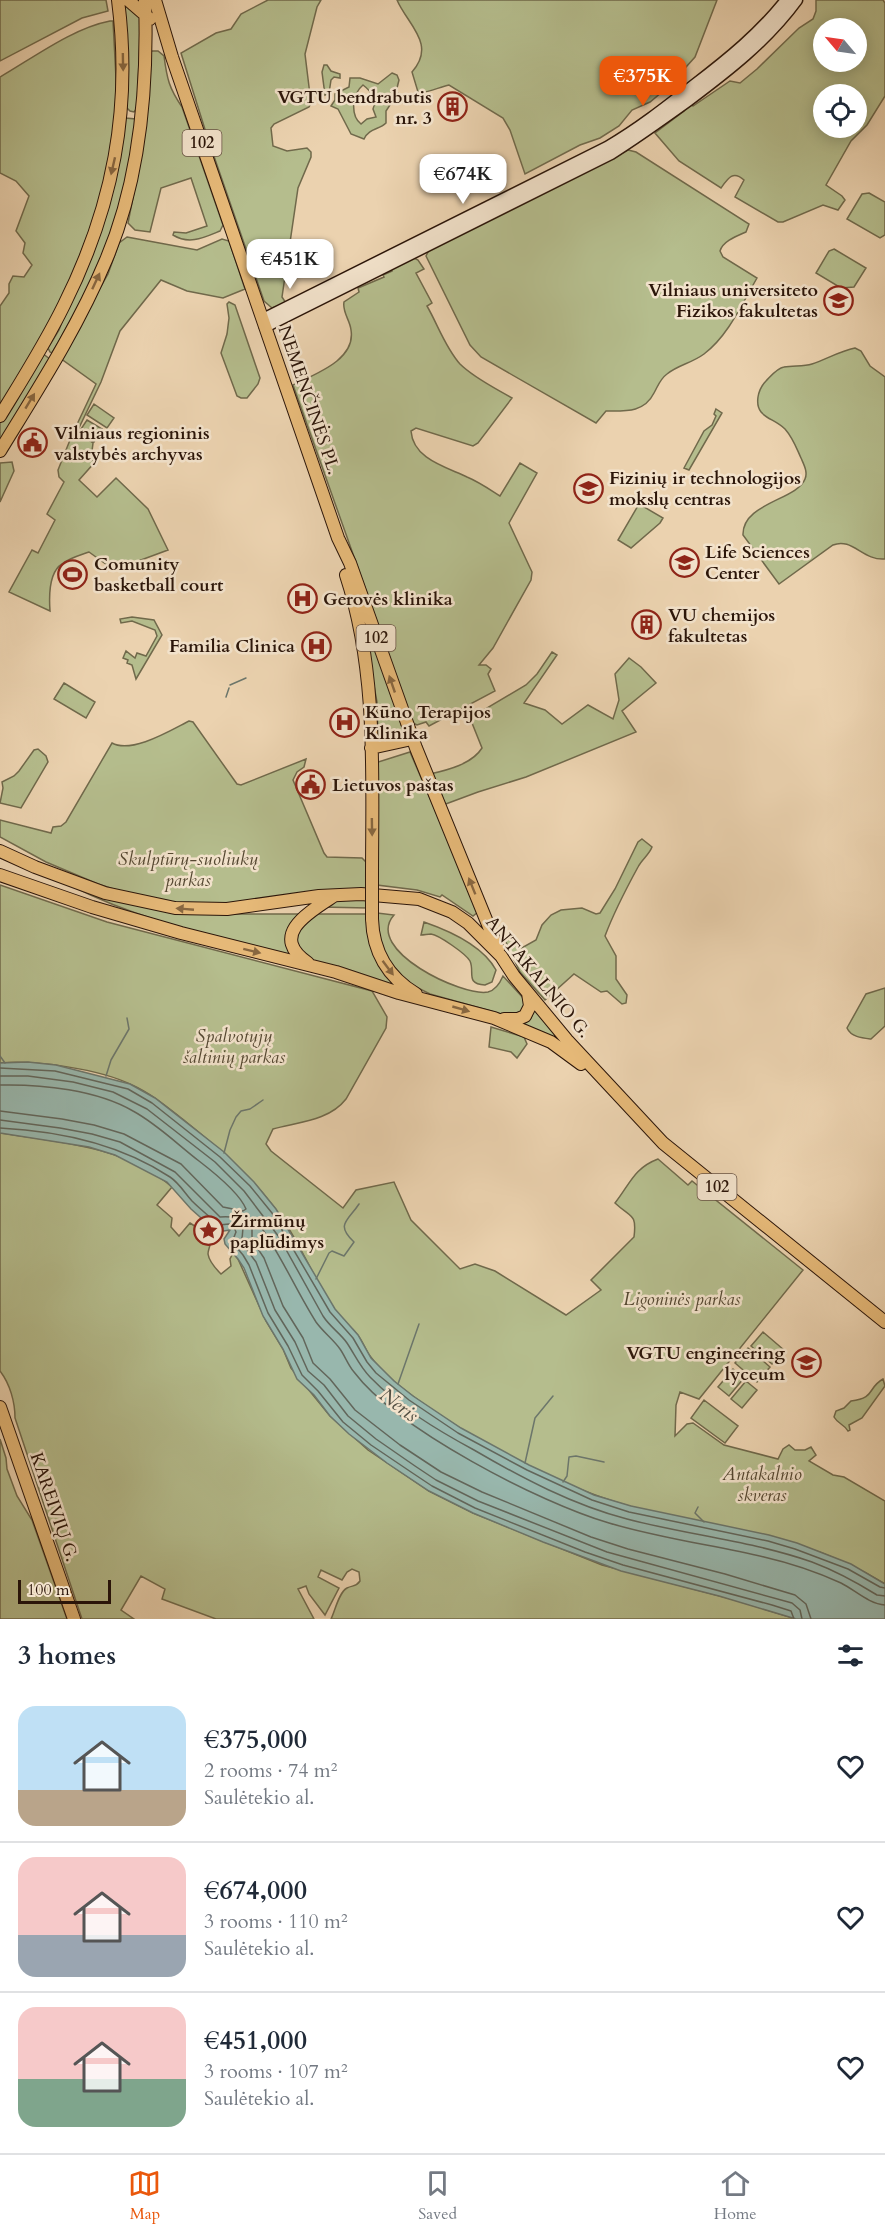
<!DOCTYPE html>
<meta charset="utf-8">
<style>
:root{--surface:#fff;--page:#f2f2f3;--text:#1f2937;--muted:#747a83;--line:#e0e1e3;--accent:#ea580c}
body{margin:0;font-family:Cardo,serif;background:var(--page);color:var(--text);height:100vh;display:flex;flex-direction:column;font-size:22px;white-space:nowrap}
*{box-sizing:border-box;margin:0}
p{font-size:20px;color:var(--muted)}
.icon{flex:none;width:33px;height:33px;fill:none;stroke:currentColor;stroke-width:2;stroke-linecap:round;stroke-linejoin:round}
.map{position:relative;height:1619px;overflow:hidden}
.drawer{display:flex;flex-direction:column;background:var(--surface);flex:1}
.drawer>*{flex:none}
.needle{width:39px;rotate:299deg}
.tools{position:absolute;left:813px;top:18px;display:grid;gap:12px}
.tools a{display:grid;place-items:center;width:54px;height:54px;border-radius:50%;background:var(--surface);box-shadow:0 3px 15px #0003;font-size:30px}
.scale{position:absolute;left:18px;bottom:15px;width:93px;box-sizing:border-box;padding-left:6px;border:3px solid #2b1509;border-top:0;font-size:16px;line-height:21px;white-space:nowrap;color:#2b1509;-webkit-text-stroke:4px #f2e2cb;paint-order:stroke}
.price{position:absolute;translate:-50% -51px;padding:0 14px;border-radius:12px;background:#fff;color:#222;font-size:20px;line-height:39px;filter:drop-shadow(0 2px 3px #0008)}
.price::after{content:'';position:absolute;left:50%;top:36px;width:18px;height:14px;margin-left:-9px;background:inherit;clip-path:polygon(0 0,100% 0,50% 100%)}
.price.current{background:var(--accent);color:#fff}
ul{padding:0;list-style:none}
li{display:flex;align-items:center;gap:18px;height:150px;padding:0 18px}
li+li{border-top:2px solid var(--line)}
li span{display:grid;place-items:center;flex:none;width:168px;height:120px;border-radius:18px;color:#555}
li>.icon{margin-inline-start:auto}
span .icon{width:72px;height:72px;fill:#fffc;stroke-width:1}
li b{font-size:26px}
h2{display:flex;justify-content:space-between;align-items:center;height:72px;padding:0 18px;font-size:26px}
.menu{display:flex;justify-content:space-around;align-items:center;height:84px;border-top:2px solid var(--line);background:var(--surface);font-size:16px;color:var(--muted)}
.menu a{display:grid;justify-items:center;gap:3px}
.menu .current{color:var(--accent)}
.map>svg:first-child{display:block}
.green{fill:#b5bd8d;stroke:#70694b;stroke-width:1.5;fill-rule:evenodd}
.water{fill:#98b7ad;stroke:#6c766b;stroke-width:1.5}
.lines{fill:none;stroke-linecap:round;stroke-linejoin:round}
.shore{stroke:#62665b;stroke-width:1.5}
.stream{stroke:#6c766b;stroke-width:1.5}
.secondary-casing{stroke:#2b1509;stroke-width:13}
.primary-casing{stroke:#2b1509;stroke-width:14}
.secondary{stroke:#f2e2cb;stroke-width:10}
.primary{stroke:#e6b978;stroke-width:12}
.primary-bridge-casing{stroke:#2b1509;stroke-width:14;stroke-linecap:butt}
.primary-bridge{stroke:#e6b978;stroke-width:12}
.oneway{fill:#886740}
.labels{text-anchor:middle;dominant-baseline:central;stroke-width:5;stroke-linejoin:round;paint-order:stroke}
.shield{fill:#f2e2cb;stroke:#675243;stroke-width:1.5}
.shield-label{font-size:16px;font-weight:bold;fill:#2b1509}
.poi-label{font-size:18px;font-weight:bold;fill:#2b1509;stroke:#f2e2cb;text-anchor:start}
.street-label{font-size:18px;fill:#2b1509;stroke:#f2e2cb}
.park-label{font-size:18px;font-style:italic;fill:#544731;stroke:#f2e2cb}
.water-label{font-size:20px;font-style:italic;fill:#514e42;stroke:#f2e2cb}
</style>
<div class="map">
<svg width="885" height="1619" viewBox="0 0 885 1619">
<rect width="100%" height="100%" fill="#ebd2af"/>
<filter id="stains"><feTurbulence type="fractalNoise" baseFrequency=".00333" numOctaves="4"/><feColorMatrix values="0 0 0 0 .2 0 0 0 0 .09 0 0 0 0 .02 0 0 0 .5 -.17"/></filter>
<radialGradient id="worn" r=".72"><stop offset=".6" stop-color="#630" stop-opacity="0"/><stop offset="1" stop-color="#630" stop-opacity=".3"/></radialGradient>
<path class="green" d="M0,0H106L108,11L82,18L0,61Z
M268,0H321L317,7L305,54L311,103L309,107L274,124L271,128L273,146L287,151L307,148L311,152V157L298,188L282,297L286,303L272,308L264,301L208,139L181,53L216,33L231,29L241,14Z
M397,0H717L695,57L668,87L650,102L632,110L619,126L600,138L580,145L525,174L510,130L503,118L449,85C439,87 426,94 418,92L412,72C437,44 407,24 397,0Z
M816,0H883L885,3V96L867,125L851,141L826,185L842,196L845,200L838,210L823,205L783,222H778L735,197L744,180C733,170 728,178 721,188L679,161L655,133L684,111L683,109L691,103L693,106L730,81L740,83L757,69L799,28L813,19L816,11ZM824,28H856V62H824ZM824,94H856V128H824Z
M123,1L141,16L137,108L134,112L130,111L127,108Z
M110,21H113L118,116L98,208L64,297L0,409V306L9,293V284L13,276L24,277L32,265L23,253L25,243L16,231L29,196L16,181L0,173V77C33,58 73,28 110,21Z
M152,51H158L164,56C167,79 169,88 182,107L223,225L220,231C203,238 189,245 173,235L174,232L186,233L207,226L191,178L161,188L150,232L135,230L128,223L138,172L150,53Z
M324,65H327L331,71L340,74V78L334,77L331,80L329,93L325,95L322,72Z
M392,73L397,75L399,80L396,92L406,98L402,103L391,98L388,101L390,105L386,111V123C379,130 369,128 364,139L351,134L338,109L331,106L335,100V94L349,87L350,78H360L378,84ZM363,85C371,91 377,100 373,109L376,117L367,119L361,124C350,115 352,94 363,85Z
M125,118L136,119C131,157 125,196 111,232C96,275 75,314 52,353L50,352L48,348L59,330L67,308Z
M628,150L636,152L749,224L746,232C737,236 723,241 720,251L723,257L757,278C742,304 728,336 704,354C692,363 678,365 667,374C660,379 658,386 654,393C644,413 625,411 606,411L596,423L481,357L470,345L426,256L429,250Z
M869,193L885,202V235L880,238L847,219L862,194Z
M127,237L197,250L222,239L229,241L245,289L223,298L187,291L161,280L120,331L101,382L77,432L93,443L91,459L95,462L79,480L97,497L116,478L148,509L168,550L114,570L89,552C81,555 69,558 62,564C49,572 49,597 50,611L9,592L32,550L38,553L55,520L47,514L64,482L59,477L58,470L72,435L96,384L60,358L108,274L119,243Z
M834,249L866,268L854,287L841,288L816,273L829,251Z
M414,258L418,260L424,269L416,273L432,303L427,306C438,325 445,347 460,364C474,378 495,388 512,398L478,443L473,446L416,428L411,431C413,459 446,467 467,477C479,482 489,489 500,496L520,463L537,473L509,523L532,572L531,580L493,648L479,665H486L491,669L488,674L495,691L429,726L426,722L417,725L413,723L293,385C315,374 356,360 351,330C350,320 342,312 344,302L359,292L358,288L384,277L383,275L392,271L391,268Z
M229,302L235,305L260,378L258,384L247,398H241L237,396L221,353L227,334L229,318L227,304Z
M855,348L861,351L870,366L885,377V559C863,561 852,537 833,545L779,584L743,535C742,503 797,500 805,479C808,472 804,465 801,458C796,447 793,438 785,429C773,417 755,418 758,397C759,391 762,385 766,381C771,376 777,368 784,367C793,365 803,367 812,364C827,359 840,351 855,348Z
M42,353L51,360L0,443V423Z
M94,404L114,418L107,428L87,415Z
M716,409L722,413L689,470L684,468L704,431L712,425L716,416L714,414Z
M87,420L102,429L94,442L79,432Z
M12,462L14,471L0,502V463Z
M639,504L663,518L660,523L631,548L618,540Z
M357,592L404,733L403,735L381,738L378,735L377,702Z
M132,617L154,620L162,635L136,679L132,665L127,663L128,660L123,658L126,651L135,658L137,653L146,656L157,636L155,630L132,621L121,623L120,619Z
M552,652L557,655L524,703L545,710L562,724L588,705L613,719L619,700L615,674L629,658L641,667L656,683L622,711L636,732L526,777L478,792L443,805L430,774C448,770 472,764 482,748L470,718L526,685L537,674Z
M64,683L95,702L86,718L54,699Z
M189,721L193,722L237,784L241,785L306,759L304,767L297,772L293,780L324,853L327,857L362,858L368,864V889L210,905L184,904L126,893L98,884L46,862L0,837V820L51,833L53,827L61,826L66,822L112,743C132,754 171,730 189,721Z
M38,749L46,756L48,762L21,808L0,803L3,788L2,782L14,776L19,771L34,750Z
M410,752L473,898L478,912L473,916L442,895L440,897L417,890L377,885L375,763Z
M642,839L652,847C649,855 642,859 638,867C626,889 614,912 605,936L616,956V979L627,995L626,1003L622,1004L607,991L601,992L574,974L545,1000L520,972L505,940L512,937L520,949L536,940L542,925L551,915L561,910L582,908L596,914L600,913L615,889L638,842Z
M0,885L107,922L372,991L387,1017L386,1028L346,1099C329,1121 298,1122 273,1129L266,1144L271,1151L343,1208L356,1190L394,1182L411,1220L460,1269L475,1264L495,1271L566,1315L601,1290L591,1280L634,1237C637,1213 631,1218 615,1203C630,1184 634,1168 658,1159L688,1185L692,1181L803,1270L699,1399L680,1392L676,1405L675,1436L687,1424L693,1423L724,1445L778,1459L783,1449L789,1445L795,1450H805L811,1447L816,1455L809,1461L833,1475L844,1477L885,1501V1584C803,1532 719,1530 629,1506C554,1485 457,1432 396,1383C387,1375 377,1366 370,1356C365,1349 362,1339 356,1333C352,1327 345,1324 341,1318C320,1292 307,1258 289,1229C262,1185 225,1153 185,1121C168,1108 152,1094 132,1085C100,1069 36,1060 0,1063Z
M72,886L226,914H300L294,957C219,937 142,922 72,886Z
M368,897V908L322,907L334,900Z
M377,913L394,915C363,950 463,997 488,992C496,990 500,983 503,976L525,1000L524,1012L505,1015L430,994L408,983L387,959L380,944Z
M316,914H367C370,958 377,959 404,991L305,959L296,940L299,927Z
M424,922C450,931 483,946 496,970L492,982L485,985C465,984 475,972 470,961C466,954 439,935 431,934C428,934 424,935 421,935Z
M885,988V1026L871,1039C862,1038 851,1037 847,1028L866,994Z
M535,1008L567,1046L521,1024L531,1018Z
M491,1027L524,1037L527,1044L517,1058L511,1052L489,1047Z
M0,1133C60,1142 124,1146 172,1187L157,1205L172,1218L171,1227L179,1236L190,1223C198,1228 208,1235 210,1244C210,1247 208,1250 208,1254C209,1261 216,1269 221,1274L231,1266L230,1259L233,1253L238,1259L266,1321L283,1349L291,1368L330,1416L368,1450L429,1491L473,1513L602,1565L735,1600L796,1619H331C335,1611 339,1592 347,1588C353,1585 356,1587 360,1581L359,1572L352,1569L347,1572L342,1580L321,1570L318,1577L339,1588L325,1615L309,1594L306,1586L298,1589L314,1619H216L162,1599L165,1589L141,1576L121,1610L134,1619H82L15,1418C15,1402 10,1384 0,1371Z
M763,1332L784,1350L772,1364L751,1346Z
M748,1348L770,1367L757,1382L735,1363Z
M733,1369L744,1378L729,1396L718,1387Z
M883,1379L885,1386L862,1418L849,1425L850,1430L848,1431C844,1424 838,1424 834,1417L836,1411L844,1408L851,1401C876,1398 867,1388 883,1379Z
M746,1381L757,1390L742,1408L731,1399Z
M704,1400L738,1426L725,1443L691,1418Z
M0,1439L6,1458L7,1469L17,1496L32,1520L67,1619H0Z"/>
<path class="water" d="M28,1062L56,1065L130,1084L155,1098L224,1152L254,1182L276,1209L335,1309L358,1335L371,1358L394,1381L413,1396L461,1428L529,1465L594,1495L631,1506L769,1535L797,1543L851,1564L885,1584V1619H796L719,1596L621,1571L543,1542L473,1513L429,1491L387,1463L349,1434L330,1416L314,1395L297,1379L283,1349L263,1316L244,1268L238,1259L225,1244L224,1239L230,1230L217,1232L191,1209L167,1182L115,1155L89,1147L0,1133V1063Z"/>
<g class="lines">
<path class="shore" d="M0,1068L55,1071L128,1089L152,1103L220,1157L250,1186L272,1213L330,1312L353,1338L367,1362L376,1373L409,1400L458,1433L527,1470L592,1500L629,1512L768,1541L795,1549L848,1569L880,1587L885,1588
M0,1076H28L73,1082L113,1092L147,1109L215,1162L244,1191L279,1237L323,1316C330,1327 341,1334 347,1343C355,1355 360,1367 370,1377C399,1407 437,1430 474,1450C522,1478 573,1505 627,1519C688,1535 752,1541 812,1562C836,1571 856,1582 877,1595L885,1596
M0,1085C42,1084 97,1090 133,1111C157,1124 177,1144 199,1161C212,1171 240,1194 246,1209L243,1211L223,1207L181,1164L124,1134L94,1125L62,1119L0,1111
M0,1120L60,1128L92,1134L120,1142L175,1172L220,1217C241,1215 246,1223 241,1242L256,1262L275,1310L295,1342L308,1371L324,1385L348,1416L376,1439L415,1466L436,1480L478,1501L607,1552L792,1603L800,1610L802,1619
M0,1128C59,1131 120,1144 170,1177C179,1183 184,1192 192,1201C200,1209 210,1217 219,1225L229,1224L233,1225L236,1232L232,1242L243,1255L249,1265L268,1313L288,1346L302,1375L318,1391L343,1422L371,1445L411,1472L432,1486L475,1508L585,1552L623,1565L772,1605L791,1611L794,1619
M811,1619L806,1604L795,1595L725,1574L628,1549L591,1537L482,1492L441,1472L400,1445L355,1410L330,1379L313,1363L303,1338L283,1306L264,1258L252,1240V1221L256,1220C280,1252 295,1289 316,1322C323,1332 333,1339 340,1349C345,1356 348,1365 354,1372C397,1429 540,1503 609,1523C659,1538 712,1545 764,1557C790,1563 817,1572 841,1583C855,1590 869,1604 885,1605"/>
<path class="stream" d="M230,685L246,678
M226,697L229,688
M0,1056L5,1063
M106,1076L111,1060L129,1029L127,1018
M224,1153L230,1130L236,1117L241,1111L250,1109L263,1100
M316,1279L329,1253L332,1251L344,1256L354,1242C335,1224 348,1221 359,1204
M398,1384L419,1324
M525,1463L535,1418L553,1396
M563,1482L567,1476L569,1457L576,1456L604,1462
M698,1507L695,1513L704,1522"/>
<defs>
<path id="secondary" d="M263,319L607,147C638,129 666,107 694,85C728,59 760,33 786,0
M265,327L611,154C638,137 663,119 688,101C728,71 767,41 797,0"/>
<path id="primary" d="M128,0L150,19
M155,0L172,57L338,538L350,563L416,748L498,949
M0,416C22,380 45,344 64,305C113,207 132,109 118,0
M0,451C38,389 78,327 106,260C140,180 148,86 145,0
M346,575C378,672 372,776 372,877
M371,748L412,739
M0,851L35,867L105,893L175,908L227,909L319,896L361,894L419,899L452,912L468,923L501,956L514,976L567,1040L663,1143L885,1322
M0,875L92,907L181,933L336,972L399,993L494,1018L551,1042L581,1064
M372,919C373,952 388,977 416,994
M308,963C267,935 311,911 334,896
M504,1019H518L525,1016L530,1006L528,993
M0,1407L74,1619"/>
</defs>
<use href="#secondary" class="secondary-casing"/>
<use href="#primary" class="primary-casing"/>
<use href="#secondary" class="secondary"/>
<use href="#primary" class="primary"/>
<defs>
<path id="primary-bridge" d="M372,877V919"/>
</defs>
<use href="#primary-bridge" class="primary-bridge-casing"/>
<use href="#primary-bridge" class="primary-bridge"/>
</g>
<defs><path id="oneway-solid" d="M-6-.8H1V-3.2L6.5 0L1 3.2V.8H-6Z" transform="scale(1.5)"/></defs>
<g class="oneway">
<use href="#oneway-solid" transform="translate(123 62) rotate(89)"/>
<use href="#oneway-solid" transform="translate(113 166) rotate(103)"/>
<use href="#oneway-solid" transform="translate(96 281) rotate(-65)"/>
<use href="#oneway-solid" transform="translate(30 401) rotate(-59)"/>
<use href="#oneway-solid" transform="translate(392 684) rotate(-109)"/>
<use href="#oneway-solid" transform="translate(372 827) rotate(89)"/>
<use href="#oneway-solid" transform="translate(472 886) rotate(-112)"/>
<use href="#oneway-solid" transform="translate(185 909) rotate(-175)"/>
<use href="#oneway-solid" transform="translate(252 951) rotate(14)"/>
<use href="#oneway-solid" transform="translate(388 968) rotate(53)"/>
<use href="#oneway-solid" transform="translate(461 1009) rotate(16)"/>
</g>
<defs>
<symbol id="building-ring" viewBox="-11 -11 22 22"><circle r="9.5" fill="#f2e2cb" stroke="#8f2418" stroke-width="1.5"/><path d="M-4-6H4V6H1V3H-1V6H-4ZM-2.5-4.3h1.7v1.8h-1.7ZM.8-4.3h1.7v1.8H.8ZM-2.5-1h1.7V.8h-1.7ZM.8-1h1.7V.8H.8Z" fill="#8f2418"/></symbol>
<symbol id="university-ring" viewBox="-11 -11 22 22"><circle r="9.5" fill="#f2e2cb" stroke="#8f2418" stroke-width="1.5"/><path d="M0-5L7-2L0 1L-7-2ZM-4 1L0 2.5L4 1V4Q0 6-4 4Z" fill="#8f2418"/></symbol>
<symbol id="civic-ring" viewBox="-11 -11 22 22"><circle r="9.5" fill="#f2e2cb" stroke="#8f2418" stroke-width="1.5"/><path d="M-.6-6.5H3V-4.5H.6V-3L4-1V1h2V6H-6V1h2V-1L-.6-3ZM-1.2 2.5V6h2.4V2.5Z" fill="#8f2418"/></symbol>
<symbol id="stadium-ring" viewBox="-11 -11 22 22"><circle r="9.5" fill="#f2e2cb" stroke="#8f2418" stroke-width="1.5"/><path d="M0-5a6.5 5 0 1 0 0 10a6.5 5 0 1 0 0-10ZM-3.5-1.8h7v3.6h-7Z" fill="#8f2418"/></symbol>
<symbol id="hospital-ring" viewBox="-11 -11 22 22"><circle r="9.5" fill="#f2e2cb" stroke="#8f2418" stroke-width="1.5"/><path d="M-5-5h3v3.5h4V-5h3V5h-3V1.5h-4V5h-3Z" fill="#8f2418"/></symbol>
<symbol id="sight-ring" viewBox="-11 -11 22 22"><circle r="9.5" fill="#f2e2cb" stroke="#8f2418" stroke-width="1.5"/><path d="M0-6L1.8-2.2L6-1.7L2.9 1.2L3.7 5.4L0 3.3L-3.7 5.4L-2.9 1.2L-6-1.7L-1.8-2.2Z" fill="#8f2418"/></symbol>
<symbol id="school-ring" viewBox="-11 -11 22 22"><circle r="9.5" fill="#f2e2cb" stroke="#8f2418" stroke-width="1.5"/><path d="M0-5L7-2L0 1L-7-2ZM-4 1L0 2.5L4 1V4Q0 6-4 4Z" fill="#8f2418"/></symbol>
</defs>
<g fill-rule="evenodd">
<use href="#building-ring" x="436" y="90" width="33" height="33"/>
<use href="#university-ring" x="822" y="284" width="33" height="33"/>
<use href="#civic-ring" x="16" y="426" width="33" height="33"/>
<use href="#university-ring" x="572" y="472" width="33" height="33"/>
<use href="#university-ring" x="668" y="546" width="33" height="33"/>
<use href="#stadium-ring" x="56" y="558" width="33" height="33"/>
<use href="#hospital-ring" x="286" y="582" width="33" height="33"/>
<use href="#building-ring" x="630" y="608" width="33" height="33"/>
<use href="#hospital-ring" x="300" y="630" width="33" height="33"/>
<use href="#hospital-ring" x="328" y="706" width="33" height="33"/>
<use href="#civic-ring" x="294" y="768" width="33" height="33"/>
<use href="#sight-ring" x="192" y="1214" width="33" height="33"/>
<use href="#school-ring" x="790" y="1346" width="33" height="33"/>
</g>
<g class="labels">
<g class="shield">
<rect x="182.5" y="130" width="39" height="26" rx="4.5"/>
<rect x="356.5" y="625" width="39" height="26" rx="4.5"/>
<rect x="697.5" y="1174" width="39" height="26" rx="4.5"/>
</g>
<g class="shield-label">
<text x="202" y="143">102</text>
<text x="376" y="638">102</text>
<text x="717" y="1187">102</text>
</g>
<g class="poi-label">
<text x="432" y="97" text-anchor="end">VGTU bendrabutis<tspan x="432" dy="21">nr. 3</tspan></text>
<text x="818" y="290" text-anchor="end">Vilniaus universiteto<tspan x="818" dy="21">Fizikos fakultetas</tspan></text>
<text x="54" y="433">Vilniaus regioninis<tspan x="54" dy="21">valstybės archyvas</tspan></text>
<text x="609" y="478">Fizinių ir technologijos<tspan x="609" dy="21">mokslų centras</tspan></text>
<text x="705" y="552">Life Sciences<tspan x="705" dy="21">Center</tspan></text>
<text x="94" y="564">Comunity<tspan x="94" dy="21">basketball court</tspan></text>
<text x="323" y="599">Gerovės klinika</text>
<text x="668" y="615">VU chemijos<tspan x="668" dy="21">fakultetas</tspan></text>
<text x="295" y="646" text-anchor="end">Familia Clinica</text>
<text x="365" y="712">Kūno Terapijos<tspan x="365" dy="21">Klinika</tspan></text>
<text x="332" y="785">Lietuvos paštas</text>
<text x="230" y="1221">Žirmūnų<tspan x="230" dy="21">paplūdimys</tspan></text>
<text x="785" y="1353" text-anchor="end">VGTU engineering<tspan x="785" dy="21">lyceum</tspan></text>
</g>
<g class="street-label">
<text transform="translate(309 400) rotate(71)">NEMENČINĖS PL.</text>
<text transform="translate(538 977) rotate(50)">ANTAKALNIO G.</text>
<text transform="translate(54 1507) rotate(71)">KAREIVIŲ G.</text>
</g>
<g class="park-label">
<text x="188" y="859">Skulptūrų-suoliukų<tspan x="188" dy="21">parkas</tspan></text>
<text x="234" y="1036">Spalvotųjų<tspan x="234" dy="21">šaltinių parkas</tspan></text>
<text x="682" y="1299">Ligoninės parkas</text>
<text x="762" y="1474">Antakalnio<tspan x="762" dy="21">skveras</tspan></text>
</g>
<g class="water-label">
<text transform="translate(399 1405) rotate(37)">Neris</text>
</g>
</g>
<rect width="100%" height="100%" filter="url(#stains)"/>
<rect width="100%" height="100%" fill="url(#worn)"/>
</svg>
<div class="tools">
<a><svg class="needle" viewBox="-14 -14 28 28"><path d="M0-13l5 13h-10z" fill="#e53935"/><path d="M0 13l5-13h-10z" fill="#747a83"/></svg></a>
<a><svg class="icon" aria-label="locate" viewBox="0 0 24 24"><circle cx="12" cy="12" r="6"/><path d="M12 2v4M12 18v4M2 12h4M18 12h4"/></svg></a>
</div>
<div class="scale">100 m</div>
<b class="price current" style="left:643px;top:107px">€375K</b>
<b class="price" style="left:463px;top:205px">€674K</b>
<b class="price" style="left:290px;top:290px">€451K</b>
</div>
<section class="drawer">
<h2>3 homes<svg class="icon" aria-label="filters" viewBox="0 0 24 24"><path d="M4 7h16M4 17h16"/><circle cx="9" cy="7" r="2"/><circle cx="15" cy="17" r="2"/></svg></h2>
<ul>
<li><span style="background:linear-gradient(#bfe0f5 70%,#b9a48a 0)"><svg class="icon" aria-label="home" viewBox="0 0 24 24"><path d="M3 11l9-7 9 7M6 9v11h12V9"/></svg></span><div><b>€375,000</b><p>2 rooms · 74 m²</p><p>Saulėtekio al.</p></div><svg class="icon" aria-label="heart" viewBox="0 0 24 24"><path d="M12 20l-8-8c-3-5 5-10 8-4 3-6 11-1 8 4z"/></svg></li>
<li><span style="background:linear-gradient(#f6c9c9 65%,#9aa5b1 0)"><svg class="icon" aria-label="home" viewBox="0 0 24 24"><path d="M3 11l9-7 9 7M6 9v11h12V9"/></svg></span><div><b>€674,000</b><p>3 rooms · 110 m²</p><p>Saulėtekio al.</p></div><svg class="icon" aria-label="heart" viewBox="0 0 24 24"><path d="M12 20l-8-8c-3-5 5-10 8-4 3-6 11-1 8 4z"/></svg></li>
<li><span style="background:linear-gradient(#f6c9c9 60%,#7fa58c 0)"><svg class="icon" aria-label="home" viewBox="0 0 24 24"><path d="M3 11l9-7 9 7M6 9v11h12V9"/></svg></span><div><b>€451,000</b><p>3 rooms · 107 m²</p><p>Saulėtekio al.</p></div><svg class="icon" aria-label="heart" viewBox="0 0 24 24"><path d="M12 20l-8-8c-3-5 5-10 8-4 3-6 11-1 8 4z"/></svg></li>
</ul>
</section>
<nav class="menu">
<a class="current"><svg class="icon" aria-label="map" viewBox="0 0 24 24"><path d="M3 6l6-2 6 2 6-2v14l-6 2-6-2-6 2zM9 4v14M15 6v14"/></svg>Map</a>
<a><svg class="icon" aria-label="saved" viewBox="0 0 24 24"><path d="M7 4h10v16l-5-4-5 4z"/></svg>Saved</a>
<a><svg class="icon" aria-label="home" viewBox="0 0 24 24"><path d="M3 11l9-7 9 7M6 9v11h12V9"/></svg>Home</a>
</nav>
